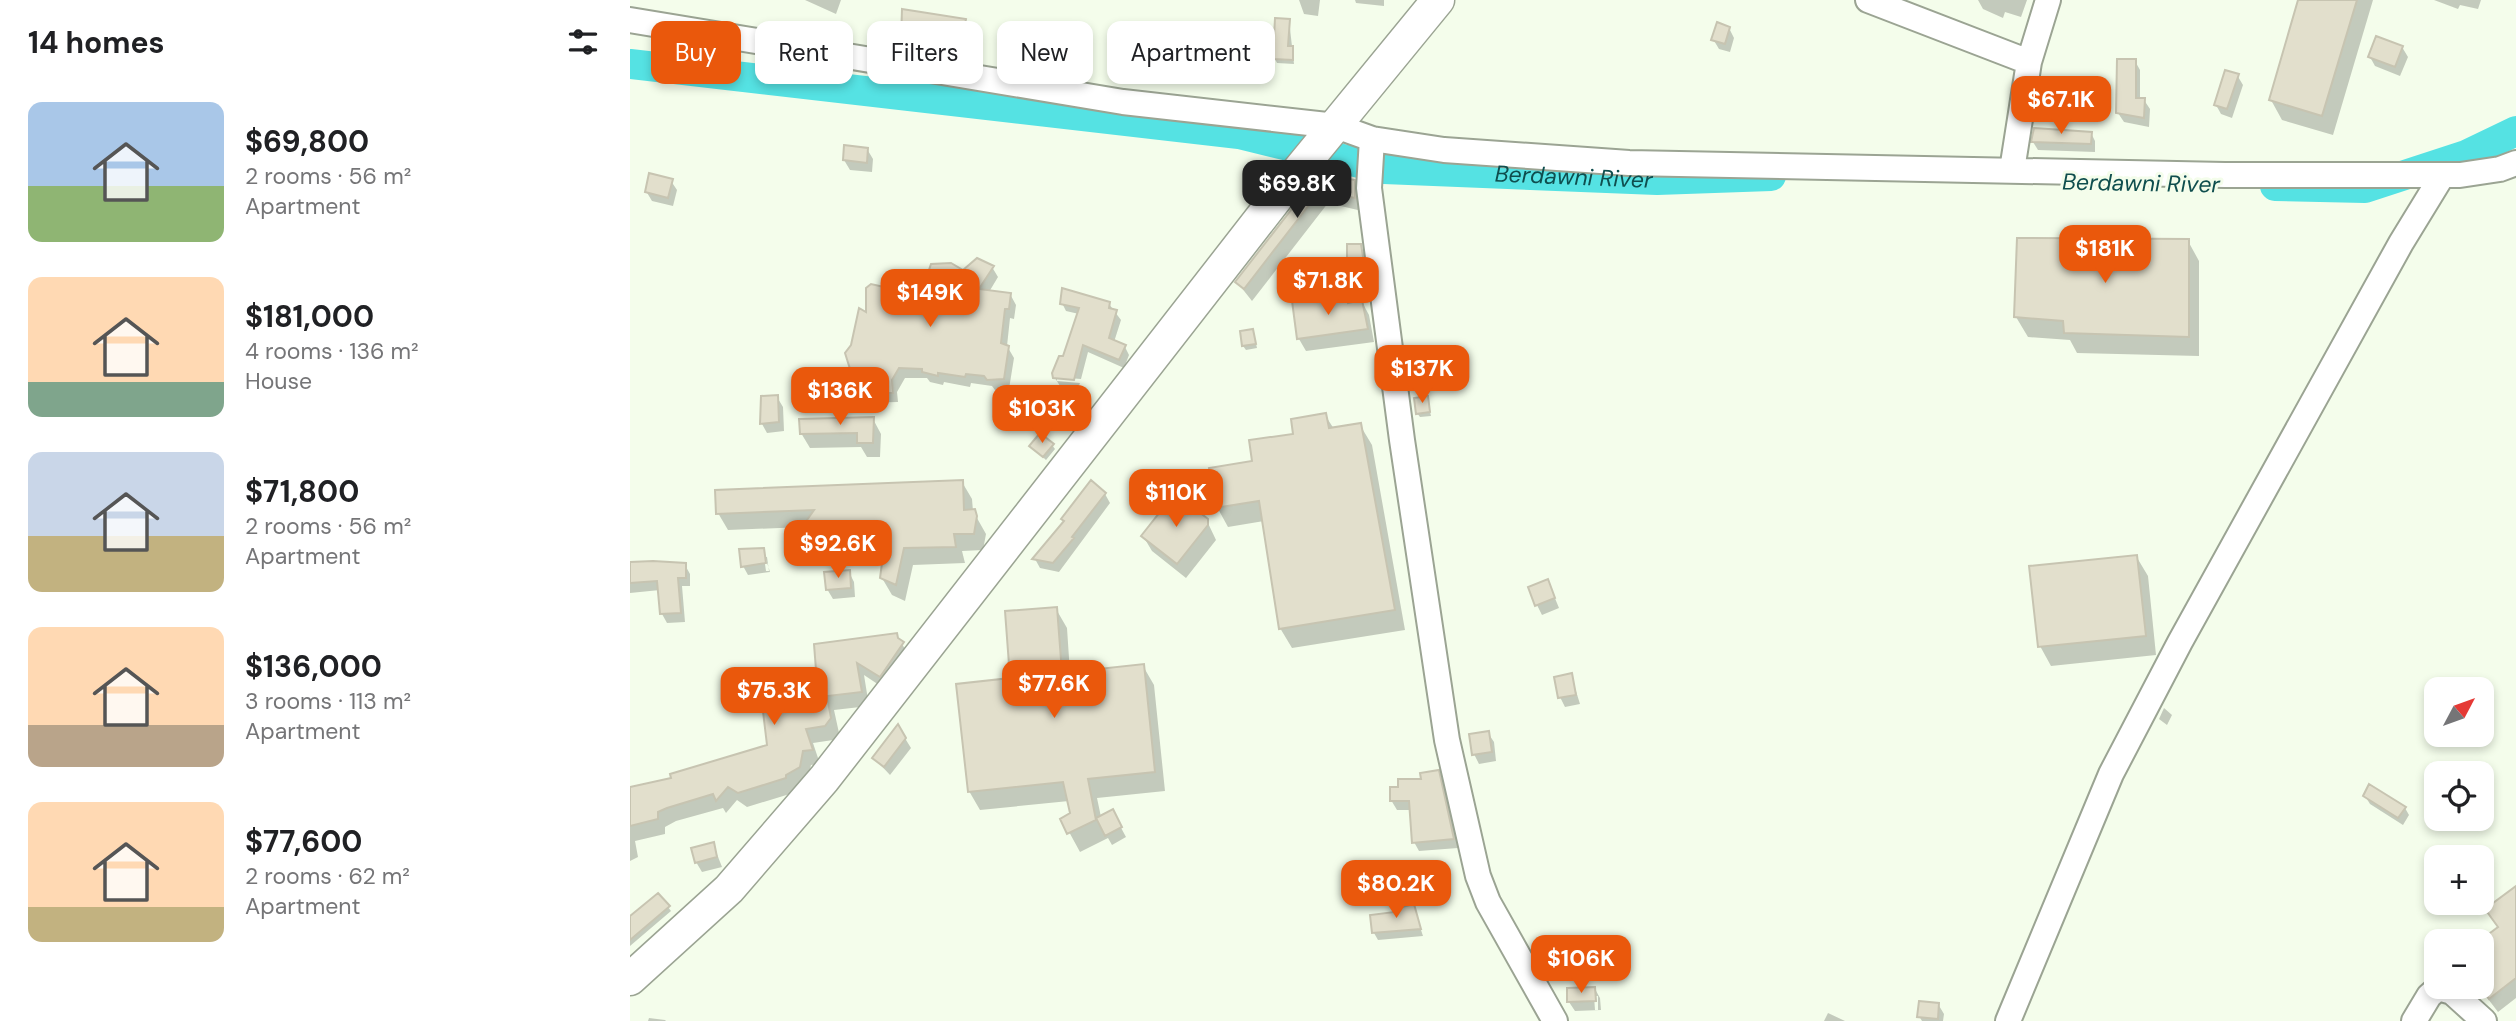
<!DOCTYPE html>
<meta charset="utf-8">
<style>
:root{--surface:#fff;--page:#f2f2f2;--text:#202124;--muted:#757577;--accent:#ea580c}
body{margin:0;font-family:"DM Sans",sans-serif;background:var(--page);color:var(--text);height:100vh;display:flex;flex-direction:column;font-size:26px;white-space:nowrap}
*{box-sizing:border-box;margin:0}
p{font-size:23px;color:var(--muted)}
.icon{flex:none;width:38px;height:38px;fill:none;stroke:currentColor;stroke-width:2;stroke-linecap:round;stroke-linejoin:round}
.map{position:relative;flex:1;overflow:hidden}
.side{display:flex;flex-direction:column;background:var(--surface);width:630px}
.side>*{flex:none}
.guide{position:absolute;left:21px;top:21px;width:665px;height:63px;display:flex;gap:14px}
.needle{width:46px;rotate:49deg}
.tools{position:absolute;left:1794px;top:677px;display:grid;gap:14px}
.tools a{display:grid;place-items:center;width:70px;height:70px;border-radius:14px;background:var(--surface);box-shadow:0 4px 10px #0003;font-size:35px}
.price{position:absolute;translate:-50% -60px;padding:0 16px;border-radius:14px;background:var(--accent);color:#fff;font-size:23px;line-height:46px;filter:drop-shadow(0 2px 4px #0008)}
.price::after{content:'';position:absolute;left:50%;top:42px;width:21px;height:16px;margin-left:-10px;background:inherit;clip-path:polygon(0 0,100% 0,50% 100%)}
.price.active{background:#222;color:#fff}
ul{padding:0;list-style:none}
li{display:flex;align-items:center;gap:21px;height:175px;padding:0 28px}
li span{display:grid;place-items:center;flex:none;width:196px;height:140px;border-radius:14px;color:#555}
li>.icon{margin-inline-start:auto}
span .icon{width:84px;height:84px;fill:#fffc;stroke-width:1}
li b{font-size:30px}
h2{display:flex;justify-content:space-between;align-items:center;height:84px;padding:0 28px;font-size:30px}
.chip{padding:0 24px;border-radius:14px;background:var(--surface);box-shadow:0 4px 10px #0003;font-size:24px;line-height:63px}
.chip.active{background:var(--accent);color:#fff}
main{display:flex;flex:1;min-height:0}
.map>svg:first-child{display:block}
.shadow{fill:#0003;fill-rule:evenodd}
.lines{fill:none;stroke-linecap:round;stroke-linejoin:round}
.river{stroke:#55e2e3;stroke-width:30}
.building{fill:#e2dfcc;stroke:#c7c4b1;stroke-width:2}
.minor-casing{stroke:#9ba493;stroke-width:28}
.major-casing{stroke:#9ba493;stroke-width:35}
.minor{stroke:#fff;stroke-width:24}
.major{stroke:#fff;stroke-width:32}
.labels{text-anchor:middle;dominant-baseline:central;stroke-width:6;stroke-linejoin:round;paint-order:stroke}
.water-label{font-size:23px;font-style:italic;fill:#0f4e4e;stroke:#f4fdeb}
</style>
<main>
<section class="side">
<h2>14 homes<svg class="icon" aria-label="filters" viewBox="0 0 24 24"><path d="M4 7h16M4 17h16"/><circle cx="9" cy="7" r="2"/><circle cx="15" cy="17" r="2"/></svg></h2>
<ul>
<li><span style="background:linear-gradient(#a9c7e8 60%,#8fb573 0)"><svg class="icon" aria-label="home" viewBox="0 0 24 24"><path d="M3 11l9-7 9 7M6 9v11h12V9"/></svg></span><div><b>$69,800</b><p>2 rooms · 56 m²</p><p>Apartment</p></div></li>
<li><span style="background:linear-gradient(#ffd9b3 75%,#7fa58c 0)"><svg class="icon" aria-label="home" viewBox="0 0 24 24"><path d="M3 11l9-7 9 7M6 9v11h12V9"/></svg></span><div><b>$181,000</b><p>4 rooms · 136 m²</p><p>House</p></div></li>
<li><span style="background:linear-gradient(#c9d6e8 60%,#c2b280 0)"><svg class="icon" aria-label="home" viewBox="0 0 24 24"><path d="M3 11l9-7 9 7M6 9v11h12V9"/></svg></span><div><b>$71,800</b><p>2 rooms · 56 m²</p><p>Apartment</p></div></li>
<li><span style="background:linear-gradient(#ffd9b3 70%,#b9a48a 0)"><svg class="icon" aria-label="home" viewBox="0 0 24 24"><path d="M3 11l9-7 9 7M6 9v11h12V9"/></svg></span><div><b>$136,000</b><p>3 rooms · 113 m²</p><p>Apartment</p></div></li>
<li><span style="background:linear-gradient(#ffd9b3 75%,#c2b280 0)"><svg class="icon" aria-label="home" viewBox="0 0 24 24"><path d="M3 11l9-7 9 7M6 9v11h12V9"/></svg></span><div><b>$77,600</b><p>2 rooms · 62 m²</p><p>Apartment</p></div></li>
</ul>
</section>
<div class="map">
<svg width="1886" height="1021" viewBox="0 0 1886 1021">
<rect width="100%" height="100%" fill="#f4fdeb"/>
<path class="shadow" d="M175,0H211L206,14Z
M669,0H690L688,16L674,14Z
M725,0H754V6L726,3Z
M1348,0H1397L1391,17L1375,12L1373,18L1353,9Z
M1670,0H1743L1703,135L1652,120L1641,100Z
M1804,0H1851L1848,9L1830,5L1828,9Z
M659,20L664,64L647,63L645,59Z
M335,21L343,33L336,65L281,53L273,40Z
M1099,28L1104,38L1100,52L1089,49L1083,39Z
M1772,47L1778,57L1770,76L1745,66L1740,57Z
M1505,61L1510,70V100H1514L1520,109L1519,127L1494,122L1488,113Z
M1607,75L1613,85L1602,118L1591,114L1586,105Z
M1405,130L1461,133L1465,141V152L1408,150L1403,142Z
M237,149L243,159L242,172L220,170L214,160Z
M690,176L724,181L731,195L732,211L698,203L622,301L607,282Z
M41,181L47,190L43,206L22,201L16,191Z
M1558,241L1569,261V356L1447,353L1440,340L1398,337L1386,317Z
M730,246L736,255L738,272H724L719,263Z
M362,267L368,277L359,292L380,294L386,305L384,319L380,318L377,346L384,358L379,389L365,390L362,386L341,383L340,387L314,382L313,385L300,382L297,378H275L267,392L268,402L227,403L221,393L222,368L238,315L293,294L333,272Z
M716,299L719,304L732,302L739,315L744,342L676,351L669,339Z
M432,303L479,304L491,320L484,342L495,347L499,355L494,368L458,352L451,379L427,377V381L450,383L448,388L430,386L425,378L449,314L436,311Z
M623,331L627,348L616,350L613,346Z
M147,397L153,407L154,431L137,433L132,424Z
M797,398L801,416L790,417L787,413Z
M695,415L704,429L730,425L742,445L775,630L662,648L650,628L634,521L598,527L587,507L624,463Z
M243,419L251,434L250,457H237L231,447L180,448L171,433Z
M422,445L425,449L416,460L401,446Z
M332,482L342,499L343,511L356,534L353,550L332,551L335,563L283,565L275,601L262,595L252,578L255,554L222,550L194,554L185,552L174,527L98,530L88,513Z
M475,494L480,503L429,572L410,568L405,559Z
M577,521L586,540L556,578L522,551L513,536Z
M133,550L140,572L118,575L113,566ZM134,557H137L139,571H136Z
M1506,556L1518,576L1526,655L1421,666L1410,646Z
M0,564L55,565L60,574V586H52L55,622L37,623L32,614L30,590L0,593Z
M219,572L224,582L225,597L203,599L197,589Z
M922,591L929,608L912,615L907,605Z
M426,609L437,628L440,673L513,666L524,685L535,791L467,798L471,817L482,811L496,837L482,845L478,838L450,852L432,819L442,814L439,801L350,810L339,791L382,680Z
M266,635L281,658L258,691L234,675L239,706L204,710L209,733L203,740L183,743L190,764L181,765L177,782L163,793L117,807L107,800L96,813L93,808L46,821L35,827V834L5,841L8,857L0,861V791L139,746L188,671Z
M941,675L950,704L935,707L930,697Z
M1534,708L1542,715L1537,725L1529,719Z
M268,727L281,748L260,775L244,758Z
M858,733L864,742L866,761L849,764L844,754Z
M808,772L813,781L828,848L789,851L784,842L782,810H767L761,800Z
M1735,796L1775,808L1779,815L1773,825L1740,804Z
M83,844L92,867L72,872L66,862Z
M1886,888V998L1868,1012L1849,987L1851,942L1868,928L1852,905L1847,909L1842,903H1852V889L1864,904Z
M783,906L793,936L748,940L744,933Z
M38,907L41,911L0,946V919Z
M965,989L970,998L971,1010L945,1011L939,1002ZM964,996H968V1010H965Z
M1308,1004L1314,1014L1313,1021H1292L1289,1016Z
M1198,1013L1215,1021H1194Z
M19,1018L35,1020L36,1021H18Z"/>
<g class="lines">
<g class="river">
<path id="s1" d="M0,64L609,134L754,169L1027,180L1141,176"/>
<path d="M1645,186L1735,188L1836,155L1886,131"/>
</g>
</g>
<path class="building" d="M1668,0H1727L1692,116L1639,100Z
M272,9L336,19L329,53L271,41Z
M645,18L660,19L658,46H663V60L643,59Z
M1087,22L1100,27L1095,44L1081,40Z
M1746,36L1773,46L1765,67L1738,57Z
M1487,59H1506V98H1515L1514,118L1486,113Z
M1595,70L1609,74L1597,109L1584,105Z
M1404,128L1462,132L1461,144L1401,142Z
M214,145L238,148L237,163L213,160Z
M19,173L43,179L38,198L15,192Z
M689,174L725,180V198L690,191L614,289L605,282Z
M1387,238L1559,239V337L1434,333L1433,321L1384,317Z
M717,244H731L734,263H717Z
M347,258L364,266L349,289L381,293L379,309H375L371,343L379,346L374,379L357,380L354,376L336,374L335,377L308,373V376L292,372V369L269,368L262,380L263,393H219L220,369L215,353L221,345L229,308L236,312V288L241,284L263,289L265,285L281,288L282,285L292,291L301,264L321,263L333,270Z
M432,288L480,302L479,308L487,310L479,338L496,345L489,360L453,345L444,380L423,378L422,373L429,356H433L449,308L430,304Z
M717,297L718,303L732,300L738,329L667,339L662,301Z
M623,329L626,344L612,346L610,331Z
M148,395L149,422L130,424L131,396Z
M798,396L800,412L786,414L784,398Z
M696,413L699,428L731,423L765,610L649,629L629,501L585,508L579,468L622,461L619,440L663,434L661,419Z
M244,417L243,443H227V433L170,434L169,419Z
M410,433L424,444L413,457L399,446Z
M333,480L334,510L345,509L347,516L344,534H324L326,547L274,548L266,585L250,578L253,556L249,538L173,535L172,527L184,510L86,514L85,490Z
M461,480L476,493L442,537L444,538L423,563L402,559L434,521L431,519Z
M545,493L578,519V525L547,564L511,536Z
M134,548L136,563L111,567L109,549Z
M1507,555L1516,636L1408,647L1399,566Z
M23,561L56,563V578H48L51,613L30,614L27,581L0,583V562Z
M220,570L221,588L196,590L194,572Z
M918,579L925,598L905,606L898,587Z
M427,607L432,673L514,664L525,772L458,779L466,820L437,834L430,819L440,813L433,782L338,792L326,684L380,678L375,611Z
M267,633L268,638L274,642L250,677L227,663L232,692L197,696L201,718L195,726L176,729L183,750L173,751L170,767L156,775V778L108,793L98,787L86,801L83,794L37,808L28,812V819L0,826V787L41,778L40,774L137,745L129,678L186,670L184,644Z
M942,673L946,695L928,698L924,677Z
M268,724L276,738L254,767L242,758Z
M859,731L862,752L842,755L839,734Z
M809,770L824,839L782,843L779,801H760V787H768V779H791L790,773Z
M1739,784L1776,807L1768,818L1733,796Z
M483,809L492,827L475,836L466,818Z
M84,842L87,857L65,863L61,848Z
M1886,886V978L1859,999L1852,989V939L1868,927L1855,909Z
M28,893L40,906L0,940V916Z
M784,904L791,929L742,933L740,915L765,912L764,909Z
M965,987L966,1001L937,1002V988Z
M1289,1001L1309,1003L1308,1019L1287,1017Z"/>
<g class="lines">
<defs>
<path id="minor" d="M1238,0L1399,62
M0,20L493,102L706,126L742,139L814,150L999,163L1595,175H1830L1870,169L1886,163
M742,139L739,188L772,440L817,740L848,876L858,902L925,1021
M1382,170L1399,62L1418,0
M1378,1021L1481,774L1550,642L1771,243L1812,176
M1784,1021L1799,996L1808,988L1822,992L1854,1021"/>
<path id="major" d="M0,979L99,889L194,779L659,182L808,0"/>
</defs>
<use href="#minor" class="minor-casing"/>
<use href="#major" class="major-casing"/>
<use href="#minor" class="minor"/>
<use href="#major" class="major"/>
</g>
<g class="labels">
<g class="water-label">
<text stroke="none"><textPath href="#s1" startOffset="952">Berdawni River</textPath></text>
<text transform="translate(1511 183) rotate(1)">Berdawni River</text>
</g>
</g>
</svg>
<div class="tools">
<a><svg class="needle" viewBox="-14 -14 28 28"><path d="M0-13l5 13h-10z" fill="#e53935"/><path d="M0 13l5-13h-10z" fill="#757577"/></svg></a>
<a><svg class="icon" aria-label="locate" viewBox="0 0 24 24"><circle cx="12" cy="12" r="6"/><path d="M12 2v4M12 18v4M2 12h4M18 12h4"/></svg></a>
<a>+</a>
<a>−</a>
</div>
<b class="price" style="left:1431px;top:136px">$67.1K</b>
<b class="price active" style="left:667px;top:220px">$69.8K</b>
<b class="price" style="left:1475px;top:285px">$181K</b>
<b class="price" style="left:698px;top:317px">$71.8K</b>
<b class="price" style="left:300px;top:329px">$149K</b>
<b class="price" style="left:792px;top:405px">$137K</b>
<b class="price" style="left:210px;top:427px">$136K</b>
<b class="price" style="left:412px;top:445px">$103K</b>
<b class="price" style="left:546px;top:529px">$110K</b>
<b class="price" style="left:208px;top:580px">$92.6K</b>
<b class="price" style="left:424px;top:720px">$77.6K</b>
<b class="price" style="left:144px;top:727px">$75.3K</b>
<b class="price" style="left:766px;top:920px">$80.2K</b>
<b class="price" style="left:951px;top:995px">$106K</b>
<div class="guide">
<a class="chip active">Buy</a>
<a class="chip">Rent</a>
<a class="chip">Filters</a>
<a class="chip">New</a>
<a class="chip">Apartment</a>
</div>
</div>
</main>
